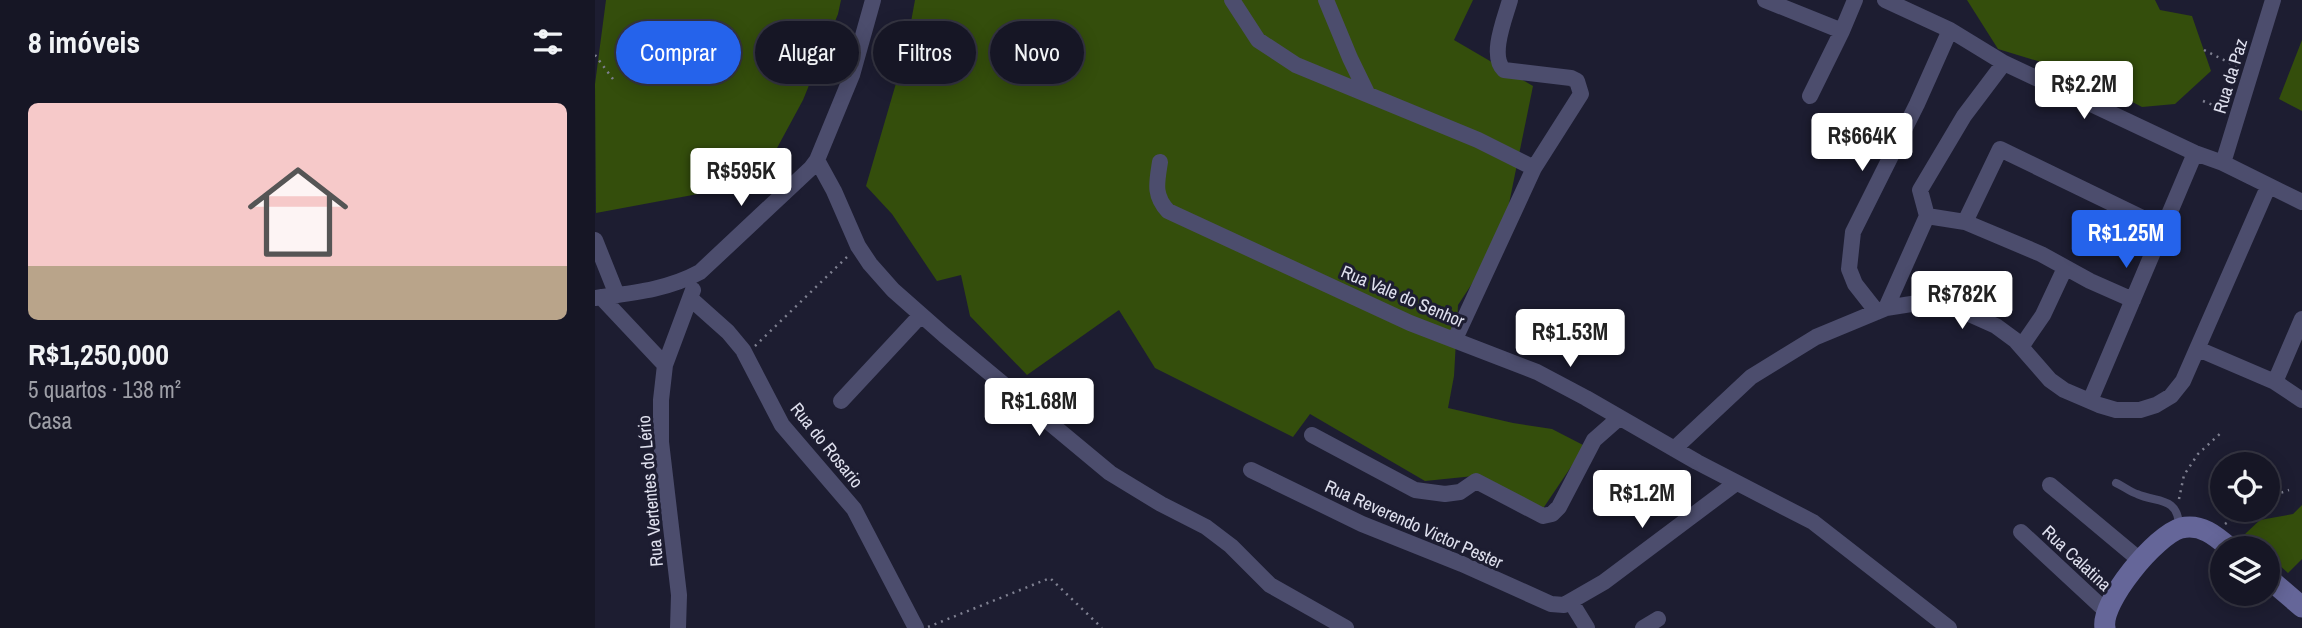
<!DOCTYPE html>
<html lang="pt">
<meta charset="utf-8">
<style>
:root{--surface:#161625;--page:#1f1f2d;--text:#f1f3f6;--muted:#9e9fa7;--line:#353542;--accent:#2563eb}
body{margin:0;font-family:"Archivo Narrow",sans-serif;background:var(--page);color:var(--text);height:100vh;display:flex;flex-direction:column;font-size:26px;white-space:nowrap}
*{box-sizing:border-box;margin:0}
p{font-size:23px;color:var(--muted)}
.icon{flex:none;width:38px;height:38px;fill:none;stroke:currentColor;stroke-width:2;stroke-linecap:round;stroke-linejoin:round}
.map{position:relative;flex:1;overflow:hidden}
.details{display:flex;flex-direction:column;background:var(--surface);width:595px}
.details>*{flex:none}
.hud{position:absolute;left:21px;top:21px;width:665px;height:63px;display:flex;gap:14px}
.tools{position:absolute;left:1615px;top:452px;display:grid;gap:14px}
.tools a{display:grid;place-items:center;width:70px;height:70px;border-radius:50%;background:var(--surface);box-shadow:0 4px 18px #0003,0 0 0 2px var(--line);font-size:35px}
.price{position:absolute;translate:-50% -60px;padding:0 16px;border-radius:7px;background:#fff;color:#222;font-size:23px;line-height:46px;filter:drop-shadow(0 2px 4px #0008)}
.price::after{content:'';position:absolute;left:50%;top:42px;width:21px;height:16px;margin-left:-10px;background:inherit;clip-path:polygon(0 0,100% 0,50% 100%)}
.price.current{background:var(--accent);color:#fff}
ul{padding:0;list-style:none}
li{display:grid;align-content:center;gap:14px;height:371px;padding:0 28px}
li span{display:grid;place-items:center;height:217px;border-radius:10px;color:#555}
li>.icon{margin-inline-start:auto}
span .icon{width:126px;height:126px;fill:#fffc;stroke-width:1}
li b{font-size:30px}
h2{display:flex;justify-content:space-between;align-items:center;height:84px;padding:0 28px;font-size:30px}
.pill{padding:0 24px;border-radius:32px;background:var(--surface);box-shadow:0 4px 18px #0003,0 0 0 2px var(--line);font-size:24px;line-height:63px}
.pill.current{background:var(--accent);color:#fff}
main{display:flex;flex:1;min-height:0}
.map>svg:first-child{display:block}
.forest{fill:#344e0c}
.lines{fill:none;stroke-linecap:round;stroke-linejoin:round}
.path{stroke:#7f8091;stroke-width:2.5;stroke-dasharray:2 5;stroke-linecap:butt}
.lane{stroke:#4c4d6d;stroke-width:8}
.street{stroke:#4c4d6d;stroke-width:16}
.secondary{stroke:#656699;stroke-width:21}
.labels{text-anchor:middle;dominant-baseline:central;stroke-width:6;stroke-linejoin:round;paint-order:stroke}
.street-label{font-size:18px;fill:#dfe0ee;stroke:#1d1d31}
</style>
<main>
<section class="details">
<h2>8 imóveis<svg class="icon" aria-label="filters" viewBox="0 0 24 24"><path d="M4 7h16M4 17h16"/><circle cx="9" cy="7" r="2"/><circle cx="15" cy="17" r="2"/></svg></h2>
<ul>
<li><span style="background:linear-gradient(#f6c9c9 75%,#b9a48a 0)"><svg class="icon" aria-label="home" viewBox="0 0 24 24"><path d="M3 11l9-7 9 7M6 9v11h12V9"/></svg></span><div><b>R$1,250,000</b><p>5 quartos · 138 m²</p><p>Casa</p></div></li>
</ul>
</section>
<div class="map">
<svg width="1707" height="628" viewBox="0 0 1707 628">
<rect width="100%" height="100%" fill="#1d1d31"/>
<path class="forest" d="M11,0H246L243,14L208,100L175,161L103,194L1,213L0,84Z
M320,0H878L859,40L938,86L907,238L863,305L859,376L853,408L918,423L957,429L990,446L947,510L879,476L830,481L715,414L698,437L560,368L524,310L432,375L375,316L366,275L342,281L297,214L271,186L311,49Z
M1372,0H1560L1565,10L1597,16L1616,71L1580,104L1547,107L1482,73L1403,49Z
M1707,40V111L1684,99Z
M1707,505V559L1693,573L1673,555V548H1665L1650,534L1665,520L1698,514Z"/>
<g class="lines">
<path class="path" d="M1609,50L1643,67
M0,55L18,79
M1608,101L1630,110
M160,346L253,256
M1673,497L1694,490
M1584,499L1589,475L1603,454L1628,431
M1630,524L1653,509
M333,627L455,578L507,628"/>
<path class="lane" d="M1521,483C1528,486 1535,492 1542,494C1562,503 1583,496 1584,526"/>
<path class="street" d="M637,0L663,40L701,65L883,140L939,168
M731,0L755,58L772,93
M1170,0L1247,31L1260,0
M1290,0L1355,30L1409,63L1600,153L1628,163L1707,202
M1215,96L1247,31
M222,160L239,191L263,246L275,264L298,290L349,335L515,473L566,504L611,527L636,546L675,585L751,628
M565,162C562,182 558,195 573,211L815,323L942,372L991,398L1102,462L1218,522L1354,628
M1628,163L1678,0
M1332,216L1370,222L1446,254L1495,281L1538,300
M1370,222L1405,149L1568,228
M0,240L22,295
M6,297L70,365
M0,298C37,293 72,290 105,272L216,168L222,160L257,75L278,0
M96,299L133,332L148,350L187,425L259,509L321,628
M1291,308L1332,216L1325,190L1369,116L1409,63
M1282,312L1260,284L1254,269L1258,232L1322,104L1355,30
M860,339L939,168L986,94L982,81L976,78L909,70C894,56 910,18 915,0
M1426,347L1448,315L1470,268
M1603,349L1680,382L1707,400
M1680,382L1707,319
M246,401L326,315
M1495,401L1600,153
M717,435L820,490L850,494L865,492L881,481L948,516L957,514L964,507L999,440L1024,418
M1079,449L1156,377L1221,337L1291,308L1329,302L1363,309L1401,326L1420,340L1455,380L1469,390L1504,405L1521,410H1545L1561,405L1576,396L1588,381L1673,187
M656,470L767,524L867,564L956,604L969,605L1009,582L1141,483
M1455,485L1546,561
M1426,532L1512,612
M976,602L992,628
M83,628L84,595L66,442V400L70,365L98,290
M1048,628L1063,619"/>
<path class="secondary" d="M1673,578L1707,607
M1510,628C1505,602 1561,535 1586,528C1606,523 1621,536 1635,548"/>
</g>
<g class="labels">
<g class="street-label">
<text transform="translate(1635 76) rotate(-73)">Rua da Paz</text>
<text transform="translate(808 296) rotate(23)">Rua Vale do Senhor</text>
<text transform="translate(232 445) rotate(51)">Rua do Rosario</text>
<text transform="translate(55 491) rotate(-95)">Rua Vertentes do Lério</text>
<text transform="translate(819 524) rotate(24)">Rua Reverendo Victor Pester</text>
<text transform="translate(1482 558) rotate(43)">Rua Calatina</text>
</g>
</g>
</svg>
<div class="tools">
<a><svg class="icon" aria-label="locate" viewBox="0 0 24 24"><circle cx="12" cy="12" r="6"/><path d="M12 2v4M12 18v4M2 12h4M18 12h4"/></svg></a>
<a><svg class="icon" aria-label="layers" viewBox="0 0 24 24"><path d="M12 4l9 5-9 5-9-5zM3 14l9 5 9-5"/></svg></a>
</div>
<b class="price" style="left:1489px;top:121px">R$2.2M</b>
<b class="price" style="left:1267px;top:173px">R$664K</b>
<b class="price" style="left:146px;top:208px">R$595K</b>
<b class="price current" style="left:1531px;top:270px">R$1.25M</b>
<b class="price" style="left:1367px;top:331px">R$782K</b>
<b class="price" style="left:975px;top:369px">R$1.53M</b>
<b class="price" style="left:444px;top:438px">R$1.68M</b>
<b class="price" style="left:1047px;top:530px">R$1.2M</b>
<div class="hud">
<a class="pill current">Comprar</a>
<a class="pill">Alugar</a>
<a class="pill">Filtros</a>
<a class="pill">Novo</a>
</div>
</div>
</main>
